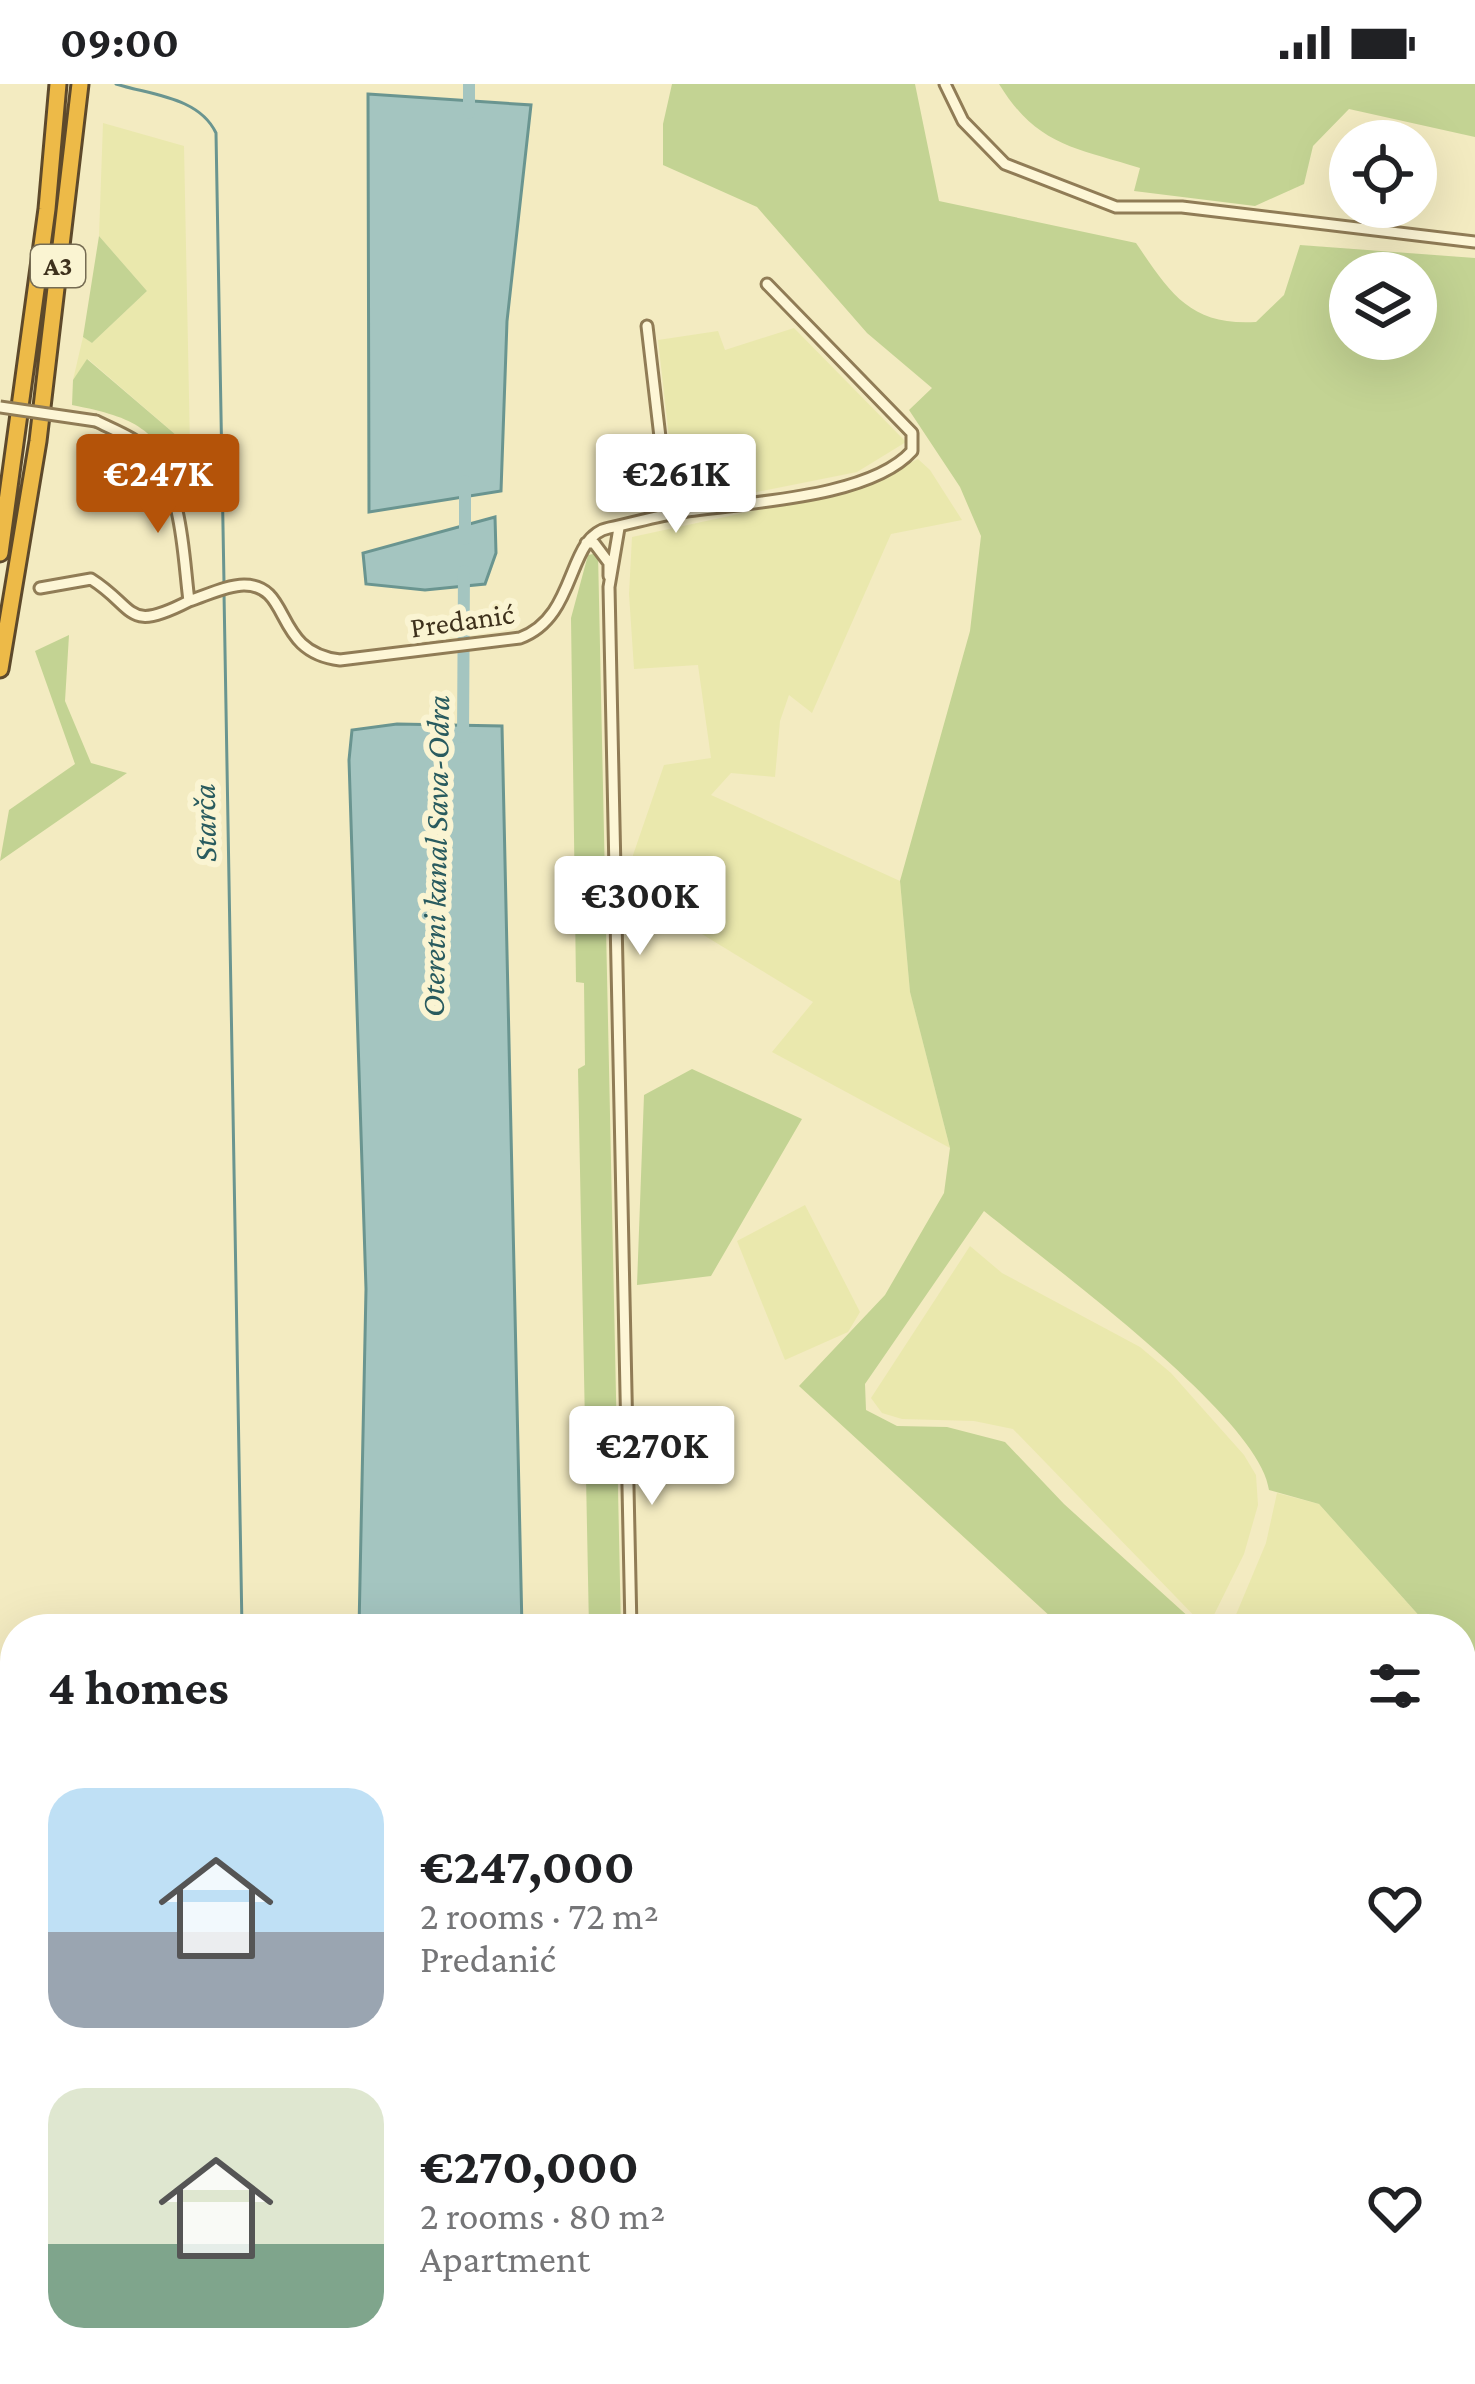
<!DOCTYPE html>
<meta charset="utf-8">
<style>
:root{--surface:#fff;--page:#f6f6f6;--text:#202124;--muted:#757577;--accent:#b45309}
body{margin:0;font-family:"Crimson Pro",serif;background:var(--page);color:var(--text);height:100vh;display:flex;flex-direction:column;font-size:45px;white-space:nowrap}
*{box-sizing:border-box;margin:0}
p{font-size:39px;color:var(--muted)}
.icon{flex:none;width:66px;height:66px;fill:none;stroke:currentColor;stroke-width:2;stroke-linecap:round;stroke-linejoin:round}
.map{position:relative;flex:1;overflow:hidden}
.panel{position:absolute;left:0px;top:1530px;width:1476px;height:771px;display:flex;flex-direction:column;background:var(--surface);border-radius:48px 48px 0 0;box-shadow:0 12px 48px #0002}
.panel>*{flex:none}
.tools{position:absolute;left:1329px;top:36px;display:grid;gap:24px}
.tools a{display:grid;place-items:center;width:108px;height:108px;border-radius:50%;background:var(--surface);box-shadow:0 12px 48px #0002;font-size:60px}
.price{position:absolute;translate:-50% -102px;padding:0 27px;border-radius:12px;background:#fff;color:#222;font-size:39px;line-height:78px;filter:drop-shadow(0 3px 6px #0008)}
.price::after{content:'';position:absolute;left:50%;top:72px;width:36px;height:27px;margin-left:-18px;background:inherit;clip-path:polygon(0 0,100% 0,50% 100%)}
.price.selected{background:var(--accent);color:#fff}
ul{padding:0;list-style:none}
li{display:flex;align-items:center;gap:36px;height:300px;padding:0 48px}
li span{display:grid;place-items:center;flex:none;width:336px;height:240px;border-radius:36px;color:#555}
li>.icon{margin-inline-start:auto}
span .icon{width:144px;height:144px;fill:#fffc;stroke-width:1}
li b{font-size:51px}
h2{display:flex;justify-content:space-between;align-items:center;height:144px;padding:0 48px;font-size:51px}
.status{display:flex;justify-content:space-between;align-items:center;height:84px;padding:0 60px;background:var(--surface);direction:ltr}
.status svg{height:33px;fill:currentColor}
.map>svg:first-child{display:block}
.farmland{fill:#eae8ad}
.green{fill:#c3d393;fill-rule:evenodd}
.water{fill:#a4c5c0;stroke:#6a9590;stroke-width:3}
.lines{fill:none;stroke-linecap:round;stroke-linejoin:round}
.stream{stroke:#6a9590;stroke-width:3}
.canal{stroke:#a4c5c0;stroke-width:12}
.street-casing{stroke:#907c56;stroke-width:15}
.highway-casing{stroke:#5d492b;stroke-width:21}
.street{stroke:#fdf6d6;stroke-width:9}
.highway{stroke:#edba48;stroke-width:15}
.street-bridge-casing{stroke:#907c56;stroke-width:15;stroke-linecap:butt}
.street-bridge{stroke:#fdf6d6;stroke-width:9}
.labels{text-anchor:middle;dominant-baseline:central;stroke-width:12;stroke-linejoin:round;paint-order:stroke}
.shield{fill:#faf4d2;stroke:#766c53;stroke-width:3}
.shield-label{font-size:27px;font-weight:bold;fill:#3e311c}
.street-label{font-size:30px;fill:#3e311c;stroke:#faf4d2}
.water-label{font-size:33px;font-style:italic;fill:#295b5f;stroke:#faf4d2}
</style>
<div class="status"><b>09:00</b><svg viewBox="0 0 49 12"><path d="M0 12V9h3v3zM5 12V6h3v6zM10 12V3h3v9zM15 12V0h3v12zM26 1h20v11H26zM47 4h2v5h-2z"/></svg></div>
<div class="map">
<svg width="1475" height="2300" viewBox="0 0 1475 2300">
<rect width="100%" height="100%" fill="#f3ebc1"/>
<path class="farmland" d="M103,39L184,62L190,363L88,275L73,296L83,253L92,259L147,207L99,152Z
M794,244L906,358L857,388L677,424L658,256L718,247L725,266Z
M918,375L930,386L962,436L891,450L812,629L789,611L780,637L775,693L731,689L711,711L900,797L910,908L950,1064L772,968L813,918L648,817L632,774L664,681L711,674L698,581L634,585L629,510L632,453L859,404Z
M805,1121L860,1228L848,1248L785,1276L737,1157Z
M970,1162L1002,1189L1140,1263L1171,1289L1244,1371L1256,1391L1258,1421L1244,1470L1207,1545L1013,1345L974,1337L902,1335L882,1329L871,1314Z
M1277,1409L1319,1420L1431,1545H1230L1266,1459Z
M1461,1578L1475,1594V2095L1461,2082Z"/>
<path class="green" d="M672,0H915L939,117L1136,159C1170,209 1190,242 1256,238L1284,211L1300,161L1475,174V1594L1461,1578V1545H1431L1319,1420L1269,1406C1261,1334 1045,1177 984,1127L865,1300L866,1326L897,1342L947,1343L1005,1358L1064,1420L1202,1545H1064L799,1302L885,1211L944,1109L950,1064L910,908L900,797L970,547L981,452L960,403L909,326L932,304L867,249L757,123L663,81V40ZM1350,189H1416V255H1350Z
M999,0H1475V53L1349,25L1313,62L1304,100L1255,122L1134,107L1140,84C1076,64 1037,62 999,0Z
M99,152L147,207L92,259L83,253Z
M87,275L190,363L187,402C153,344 138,334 72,321L73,296Z
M598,469L621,1545H589L578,985L585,981L584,899L576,898L571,534L588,471Z
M69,551L65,617L91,679L127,689L0,777L9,726L75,680L35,567Z
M692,985L802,1035L711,1192L637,1201L644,1011Z
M1461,2200L1475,2211V2300H1176L1171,2286H1461Z
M305,2286H625L624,2300H305Z
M820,2286H963L980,2300H819Z"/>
<path class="water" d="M368,10L531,21L507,237L501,407L369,428Z
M495,433L496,469L485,500L425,506L366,500L363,469Z
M397,640L502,642L522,1545H359L366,1205L349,676L352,646Z"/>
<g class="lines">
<path class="stream" d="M116,0C151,11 199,13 216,49L224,499
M224,509L242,1545
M250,2300V2286"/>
<path class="canal" d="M469,29V0
M465,455V397
M463,653L464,487
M447,2300V2286"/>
<defs>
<path id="street" d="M945,0L963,37L1005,80L1116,123H1182L1475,158
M647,242L669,430
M96,337C114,346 139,355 152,371C183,410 183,470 189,517C205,512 227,501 244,501C293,501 272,568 340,576L520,554C578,533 566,452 609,444C633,439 657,432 681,428C744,418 869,415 912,367V349L767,200
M619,444L609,503L631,1545
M586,459H594L609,479V492
M40,504L91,495C137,524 125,550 189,517
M0,2235L15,2184
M644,2300L645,2286"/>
<path id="highway" d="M0,469L47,125L58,0
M0,585L38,357L80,0"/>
</defs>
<use href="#street" class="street-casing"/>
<use href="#highway" class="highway-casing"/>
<use href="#street" class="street"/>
<use href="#highway" class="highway"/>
<defs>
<path id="street-bridge" d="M0,323L96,337"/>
</defs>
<use href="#street-bridge" class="street-bridge-casing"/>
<use href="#street-bridge" class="street-bridge"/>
</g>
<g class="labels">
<rect class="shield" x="31" y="161" width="54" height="42" rx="9"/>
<g class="shield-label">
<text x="58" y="182">A3</text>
</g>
<g class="street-label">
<text transform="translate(462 536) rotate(-8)">Predanić</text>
</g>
<g class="water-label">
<text transform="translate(204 739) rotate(-91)">Starča</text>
<text transform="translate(435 772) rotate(-89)">Oteretni kanal Sava-Odra</text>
</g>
</g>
</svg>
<div class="tools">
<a><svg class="icon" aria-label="locate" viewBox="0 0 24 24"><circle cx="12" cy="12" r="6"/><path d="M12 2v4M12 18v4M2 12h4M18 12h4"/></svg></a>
<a><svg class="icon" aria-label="layers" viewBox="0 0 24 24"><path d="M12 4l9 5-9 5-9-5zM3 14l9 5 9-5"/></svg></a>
</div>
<b class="price selected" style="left:158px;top:452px">€247K</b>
<b class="price" style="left:676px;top:452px">€261K</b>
<b class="price" style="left:640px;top:874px">€300K</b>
<b class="price" style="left:652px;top:1424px">€270K</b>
<section class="panel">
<h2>4 homes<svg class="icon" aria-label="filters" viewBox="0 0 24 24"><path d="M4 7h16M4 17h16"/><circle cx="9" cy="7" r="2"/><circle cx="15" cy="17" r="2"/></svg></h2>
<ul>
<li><span style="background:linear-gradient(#bfe0f5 60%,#9aa5b1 0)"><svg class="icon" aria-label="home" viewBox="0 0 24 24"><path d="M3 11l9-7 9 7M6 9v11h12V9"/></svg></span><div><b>€247,000</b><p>2 rooms · 72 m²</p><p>Predanić</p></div><svg class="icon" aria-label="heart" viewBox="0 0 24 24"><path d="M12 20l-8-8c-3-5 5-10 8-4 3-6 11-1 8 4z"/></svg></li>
<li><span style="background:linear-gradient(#dfe7d0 65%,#7fa58c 0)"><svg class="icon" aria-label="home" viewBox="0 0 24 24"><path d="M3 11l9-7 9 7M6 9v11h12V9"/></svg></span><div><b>€270,000</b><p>2 rooms · 80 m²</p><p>Apartment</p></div><svg class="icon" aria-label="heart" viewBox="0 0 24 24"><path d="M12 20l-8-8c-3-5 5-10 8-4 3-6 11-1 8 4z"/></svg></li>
</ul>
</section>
</div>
